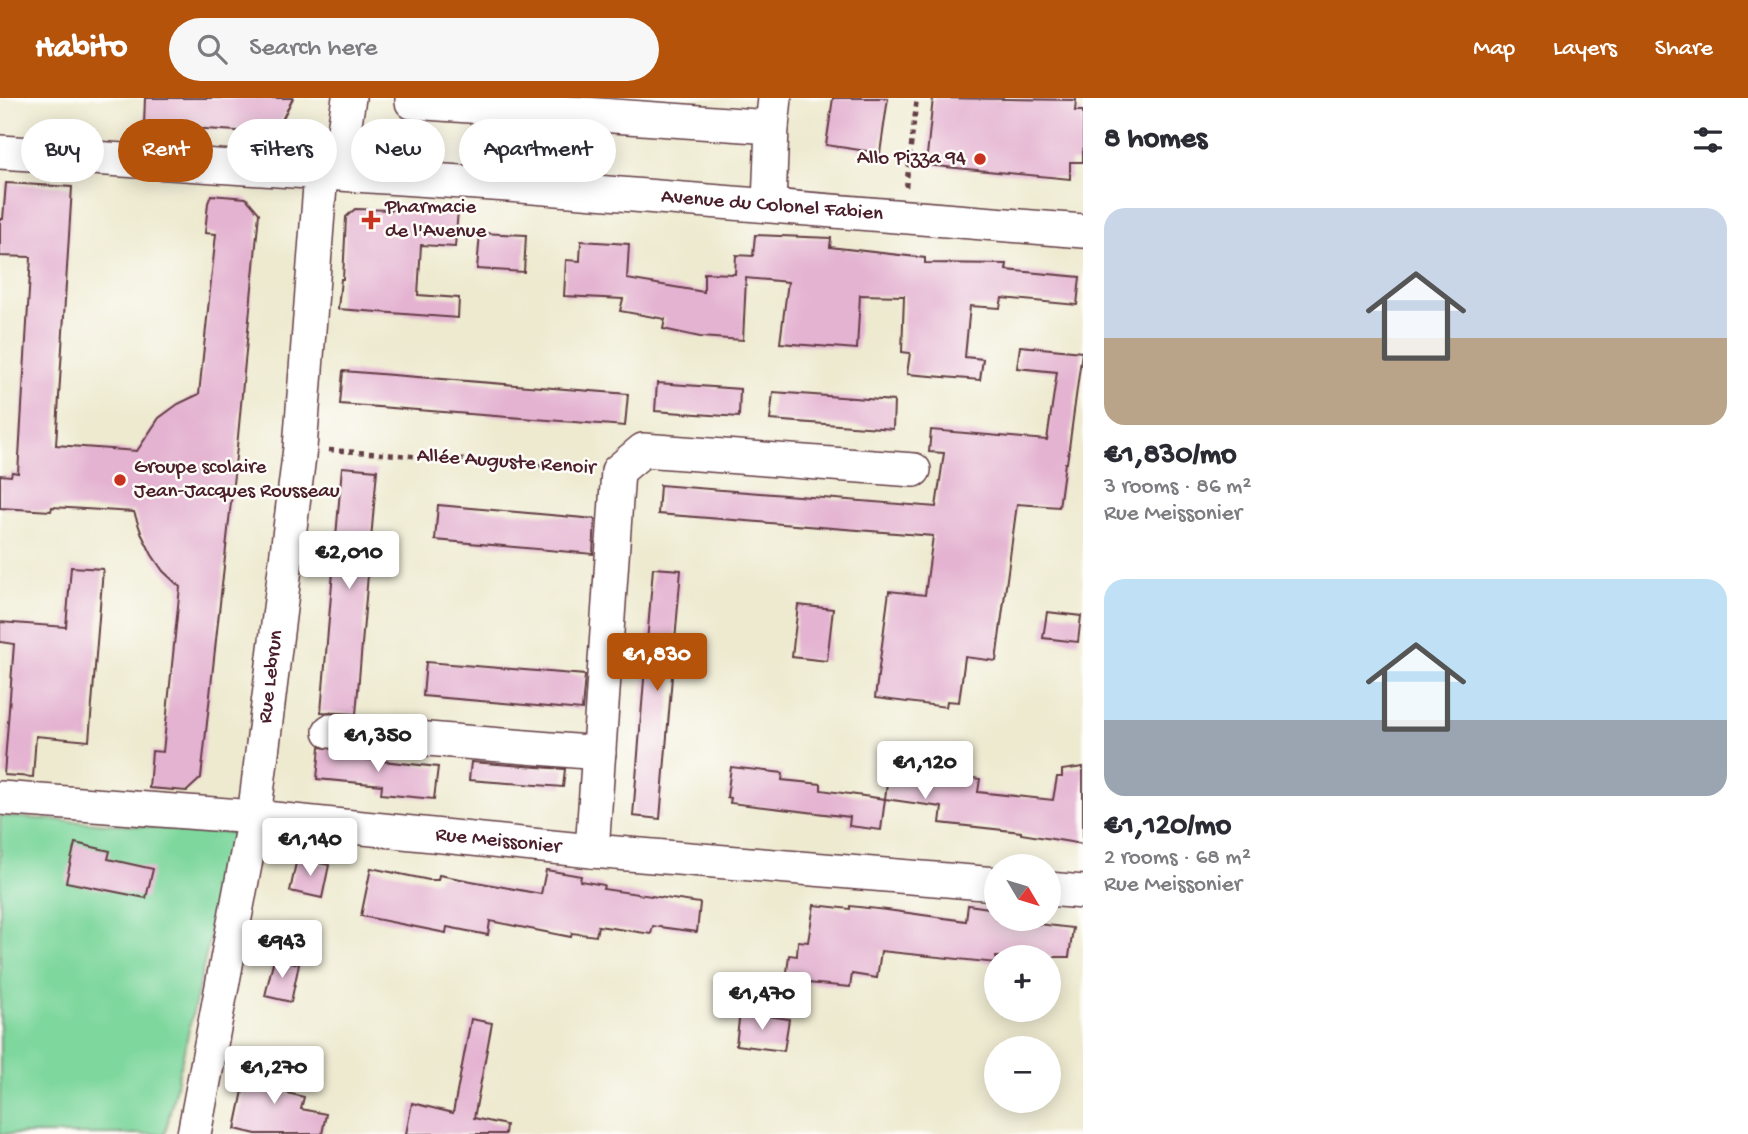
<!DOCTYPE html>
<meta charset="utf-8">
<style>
:root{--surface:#fff;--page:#f7f7f7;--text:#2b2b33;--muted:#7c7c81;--accent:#b45309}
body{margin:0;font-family:"Gochi Hand",sans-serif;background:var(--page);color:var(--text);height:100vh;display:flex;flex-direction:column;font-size:26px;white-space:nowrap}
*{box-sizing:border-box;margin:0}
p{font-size:23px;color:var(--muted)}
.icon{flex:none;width:38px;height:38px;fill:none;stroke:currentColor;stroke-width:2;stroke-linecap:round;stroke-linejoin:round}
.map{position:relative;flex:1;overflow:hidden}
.panel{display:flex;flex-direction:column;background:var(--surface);width:665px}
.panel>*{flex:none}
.top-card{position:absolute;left:21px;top:21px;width:665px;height:63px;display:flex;gap:14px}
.needle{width:46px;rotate:128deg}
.fabs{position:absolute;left:984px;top:756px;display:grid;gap:14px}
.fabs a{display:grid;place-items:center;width:77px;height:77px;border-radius:50%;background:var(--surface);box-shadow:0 4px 18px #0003;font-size:35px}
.price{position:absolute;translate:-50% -60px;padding:0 16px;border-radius:7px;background:#fff;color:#222;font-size:23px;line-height:46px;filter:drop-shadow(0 2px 4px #0008)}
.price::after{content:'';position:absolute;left:50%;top:42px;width:21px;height:16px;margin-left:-10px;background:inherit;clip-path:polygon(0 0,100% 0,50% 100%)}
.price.active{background:var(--accent);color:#fff}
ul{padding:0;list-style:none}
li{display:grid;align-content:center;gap:14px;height:371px;padding:0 21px}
li span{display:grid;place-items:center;height:217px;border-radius:21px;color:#555}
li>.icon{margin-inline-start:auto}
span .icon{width:126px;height:126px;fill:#fffc;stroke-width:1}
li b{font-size:30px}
h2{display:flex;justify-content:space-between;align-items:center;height:84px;padding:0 21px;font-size:30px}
.chip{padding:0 24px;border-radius:32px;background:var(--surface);box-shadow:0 4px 18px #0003;font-size:24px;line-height:63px}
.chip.active{background:var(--accent);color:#fff}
header{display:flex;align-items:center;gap:42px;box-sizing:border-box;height:98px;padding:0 35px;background:var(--accent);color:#fff}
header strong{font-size:33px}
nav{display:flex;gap:38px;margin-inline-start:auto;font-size:24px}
.search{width:490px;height:63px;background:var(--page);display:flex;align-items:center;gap:18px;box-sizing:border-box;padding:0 24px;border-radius:38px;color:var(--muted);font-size:26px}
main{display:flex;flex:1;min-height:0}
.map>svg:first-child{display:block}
.green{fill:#7ed79d;stroke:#647b64;stroke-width:2}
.building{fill:#e4b3d1}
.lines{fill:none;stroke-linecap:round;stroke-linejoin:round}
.minor-casing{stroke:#633d44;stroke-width:36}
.path{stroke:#633d44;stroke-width:4.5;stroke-dasharray:5 5;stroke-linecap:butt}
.minor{stroke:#fff;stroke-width:33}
.poi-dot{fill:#c8321e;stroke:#fdfcf7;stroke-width:2.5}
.labels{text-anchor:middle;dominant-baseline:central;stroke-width:5;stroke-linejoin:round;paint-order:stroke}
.poi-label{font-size:21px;fill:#4a1f2b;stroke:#fdfcf7;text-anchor:start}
.street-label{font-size:21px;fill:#4a1f2b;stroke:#fdfcf7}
</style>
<header>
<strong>Habito</strong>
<div class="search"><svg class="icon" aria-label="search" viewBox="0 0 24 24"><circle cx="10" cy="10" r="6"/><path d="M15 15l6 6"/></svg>Search here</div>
<nav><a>Map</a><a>Layers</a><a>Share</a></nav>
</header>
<main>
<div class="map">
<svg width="1083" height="1036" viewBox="0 0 1083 1036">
<rect width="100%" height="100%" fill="#fdfcf7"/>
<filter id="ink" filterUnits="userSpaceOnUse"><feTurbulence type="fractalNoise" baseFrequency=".0143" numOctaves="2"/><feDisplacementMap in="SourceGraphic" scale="14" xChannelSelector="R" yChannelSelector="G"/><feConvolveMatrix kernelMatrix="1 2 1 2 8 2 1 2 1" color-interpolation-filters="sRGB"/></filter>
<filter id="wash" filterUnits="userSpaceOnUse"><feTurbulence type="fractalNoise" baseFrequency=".00686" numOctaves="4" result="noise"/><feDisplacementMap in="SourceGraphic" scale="28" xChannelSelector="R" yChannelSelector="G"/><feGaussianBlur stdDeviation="1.57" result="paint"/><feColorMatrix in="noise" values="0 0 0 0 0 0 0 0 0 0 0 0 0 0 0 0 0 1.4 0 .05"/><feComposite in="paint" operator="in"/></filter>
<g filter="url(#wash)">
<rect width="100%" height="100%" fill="#eeead0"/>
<path class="green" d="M0,718L234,735L165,1036H0Z"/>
<g id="blocks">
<path class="building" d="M145,0H293L281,24H278L277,27H268V35L144,27Z
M833,0H888L880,55L826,47Z
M933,0L1076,2L1075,13H1083V64H1070V81L926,67Z
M6,85L72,89L56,347L137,353L159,320L178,306L199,296L216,136L205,135L208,105L211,97L246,100L259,115L237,349L201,680L187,693L149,690L152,653L163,654L180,489L163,473L152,457L142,437L134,414L52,409L51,413L0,410V377L11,378L12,374L18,375L31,159L0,158V121H3Z
M396,108L458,112L455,149L421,147L418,197L459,200L458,220L338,211L341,181H343L346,119L355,111L395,112Z
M480,135L526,137L524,174L477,171Z
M755,137L831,140L830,149L925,160V165L1007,166L1006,172L1080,179L1077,207L1002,200L1000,210L970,208L965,259L983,261L980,282L907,276L910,255L902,254L904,198L860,197L857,251L780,245L788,184L746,180L743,242L700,239L663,231L665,221L620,213L623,201L564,198L566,162L580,163L581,143L629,146L627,181L704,194V175L735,176L736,157L753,158Z
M1020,248L1082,254L1067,365H1065L1059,409L1017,406L996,563L965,559L959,604L947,603L946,609L875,600L889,493L925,497L933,438L658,416L660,387L936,409L944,355L929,354L931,332L1047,342L1057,274L1017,270Z
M343,273L628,296L625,328L340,306Z
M657,285L740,291L739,319L655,313Z
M773,294L894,303L893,331L770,322Z
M342,369L377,372L356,616L321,614Z
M438,407L595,421L593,456L435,442Z
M71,469L103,471L89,643L36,638L33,679L4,677L14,546L0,544V524L66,529Z
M653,470L681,472L660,721L633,718Z
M798,507L833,511L827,563L792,559Z
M1047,514L1081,518L1078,544L1043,540Z
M426,564L585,577L582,612L423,598Z
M320,649L354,654V660L438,669L434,701L381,696L382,687L317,681Z
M926,662L924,672L980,681L978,694L1053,702L1057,679H1062V672L1083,669V746L1021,736V734L940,725L942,709L885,701L881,732L849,728L850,719L730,705L731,700L727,699L731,669L783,675L782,682L821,686V692L885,701L889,669Z
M471,664L565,671L563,689L469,682Z
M75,745L110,753L108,761L153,771L146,800L66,784Z
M297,760L329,767L322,800L290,793Z
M371,770L429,782H438L439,777L541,796L546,772L581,778L580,783L604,787L603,791L700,805L697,834L653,828L651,836L598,828L596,838L572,835L571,839L490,823L488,837L447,829L446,835L361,818Z
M814,807L850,811V808L887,812L966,823L968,807L996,811V821L1073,830L1069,859H996V865L881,853L877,880L852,876L850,889L786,883L789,857L797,858L798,843L808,844Z
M274,860L299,866L291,904L265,898Z
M740,914L789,921L784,953L736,947Z
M471,921L492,925L474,1020L506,1027L505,1036H406L412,1005L453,1015Z
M256,967L291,976L287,995L304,999L301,1011L326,1016L322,1036H256L235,1031L244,988L234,985L249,970Z"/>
</g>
</g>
<g filter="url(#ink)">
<use href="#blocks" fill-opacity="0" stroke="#633d44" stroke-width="2"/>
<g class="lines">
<defs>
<g id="minor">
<path d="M412,0V4L772,29L775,0"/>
<path id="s1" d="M0,54L508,87L1083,133"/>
<path d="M337,75L349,0"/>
<path d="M769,106L772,29"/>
<path d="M330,633L599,655"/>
<path id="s2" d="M0,700L254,719L592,753L996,786"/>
<path d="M592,753L618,373L643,352L914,372"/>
<path d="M1048,791L1083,794"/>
<path id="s3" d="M194,1036L254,719L300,350L321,75"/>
</g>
</defs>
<use href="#minor" class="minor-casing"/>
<path class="path" d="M906,89L917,0
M329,352L589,371"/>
<use href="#minor" class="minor"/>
</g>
</g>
<g class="poi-dot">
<circle cx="980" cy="61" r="7"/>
<path d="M367.5 111.5h7v7h7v7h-7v7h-7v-7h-7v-7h7z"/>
<circle cx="120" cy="382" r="7"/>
</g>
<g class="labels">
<g class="poi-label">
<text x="966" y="61" text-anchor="end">Allo Pizza 94</text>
<text x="385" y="110">Pharmacie<tspan x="385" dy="24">de l'Avenue</tspan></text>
<text x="134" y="370">Groupe scolaire<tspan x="134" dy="24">Jean-Jacques Rousseau</tspan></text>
</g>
<g class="street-label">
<text stroke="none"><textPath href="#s1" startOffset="774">Avenue du Colonel Fabien</textPath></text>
<text transform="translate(506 365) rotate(4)">Allée Auguste Renoir</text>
<text stroke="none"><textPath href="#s3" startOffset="464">Rue Lebrun</textPath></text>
<text stroke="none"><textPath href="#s2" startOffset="500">Rue Meissonier</textPath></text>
</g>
</g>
</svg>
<div class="fabs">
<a><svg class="needle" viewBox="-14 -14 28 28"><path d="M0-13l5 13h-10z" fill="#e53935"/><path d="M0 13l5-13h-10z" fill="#7c7c81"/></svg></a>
<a>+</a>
<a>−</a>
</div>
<b class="price" style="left:349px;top:493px">€2,010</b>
<b class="price active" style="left:657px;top:595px">€1,830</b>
<b class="price" style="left:378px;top:676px">€1,350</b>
<b class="price" style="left:925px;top:703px">€1,120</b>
<b class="price" style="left:310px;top:780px">€1,140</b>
<b class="price" style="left:282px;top:882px">€943</b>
<b class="price" style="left:762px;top:934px">€1,470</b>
<b class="price" style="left:274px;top:1008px">€1,270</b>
<div class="top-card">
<a class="chip">Buy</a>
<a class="chip active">Rent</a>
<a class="chip">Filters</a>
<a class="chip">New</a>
<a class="chip">Apartment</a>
</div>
</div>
<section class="panel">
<h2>8 homes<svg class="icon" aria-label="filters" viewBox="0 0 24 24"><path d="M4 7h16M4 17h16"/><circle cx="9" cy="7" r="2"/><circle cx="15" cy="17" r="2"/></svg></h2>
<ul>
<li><span style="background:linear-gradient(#c9d6e8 60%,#b9a48a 0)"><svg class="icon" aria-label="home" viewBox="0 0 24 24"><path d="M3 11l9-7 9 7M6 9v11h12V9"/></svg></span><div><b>€1,830/mo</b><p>3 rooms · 86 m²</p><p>Rue Meissonier</p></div></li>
<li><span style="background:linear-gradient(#bfe0f5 65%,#9aa5b1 0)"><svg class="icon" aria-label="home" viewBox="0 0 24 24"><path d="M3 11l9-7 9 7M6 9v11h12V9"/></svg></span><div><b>€1,120/mo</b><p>2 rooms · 68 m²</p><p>Rue Meissonier</p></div></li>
</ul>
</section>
</main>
